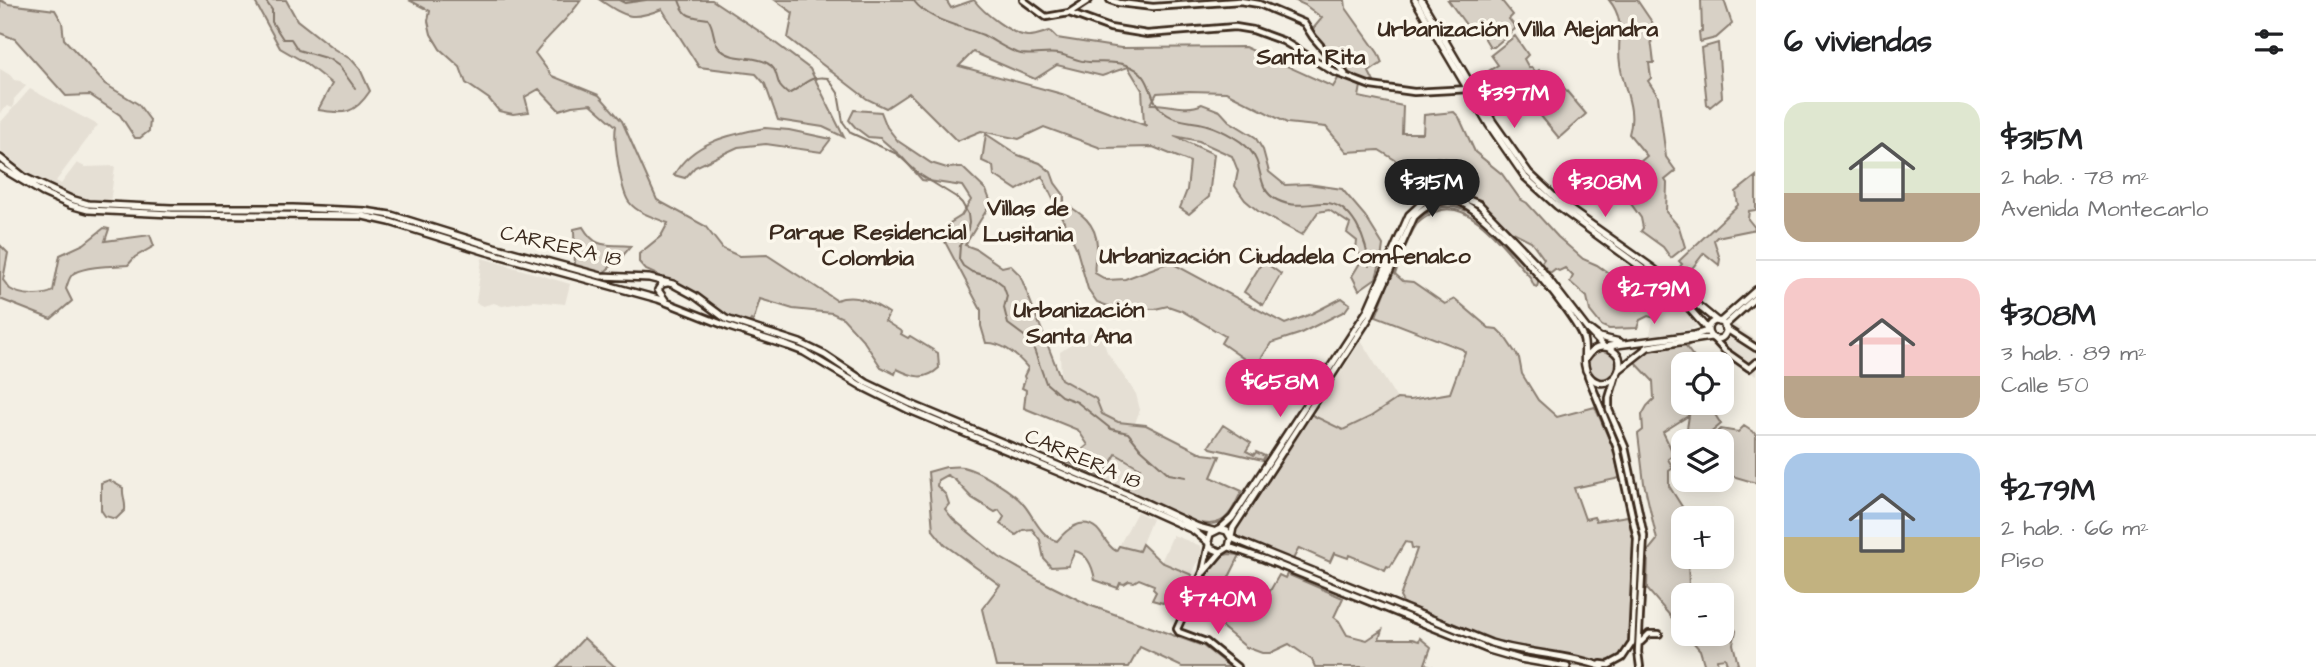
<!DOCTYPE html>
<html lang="es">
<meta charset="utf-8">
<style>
:root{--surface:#fff;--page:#f2f2f2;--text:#202124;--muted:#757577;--line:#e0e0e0;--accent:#db2777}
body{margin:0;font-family:"Architects Daughter",sans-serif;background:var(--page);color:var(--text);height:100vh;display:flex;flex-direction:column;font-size:26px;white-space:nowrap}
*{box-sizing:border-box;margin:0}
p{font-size:23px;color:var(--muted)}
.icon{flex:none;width:38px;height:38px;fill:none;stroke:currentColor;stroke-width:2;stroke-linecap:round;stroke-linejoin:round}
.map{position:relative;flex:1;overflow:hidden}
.details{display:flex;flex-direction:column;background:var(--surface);width:560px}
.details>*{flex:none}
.tools{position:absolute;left:1671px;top:352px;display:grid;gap:14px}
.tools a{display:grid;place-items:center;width:63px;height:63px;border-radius:14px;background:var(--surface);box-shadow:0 4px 18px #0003;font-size:35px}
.price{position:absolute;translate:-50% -60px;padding:0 16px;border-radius:24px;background:var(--accent);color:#fff;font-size:23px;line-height:46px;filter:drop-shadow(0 2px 4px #0008)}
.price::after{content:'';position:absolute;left:50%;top:42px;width:21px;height:16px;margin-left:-10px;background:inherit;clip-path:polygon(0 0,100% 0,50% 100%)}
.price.selected{background:#222;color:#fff}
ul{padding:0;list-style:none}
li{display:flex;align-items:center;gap:21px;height:175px;padding:0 28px}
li+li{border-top:2px solid var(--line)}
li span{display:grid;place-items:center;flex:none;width:196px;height:140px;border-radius:21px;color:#555}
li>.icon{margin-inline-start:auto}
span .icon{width:84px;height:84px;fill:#fffc;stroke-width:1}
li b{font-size:30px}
h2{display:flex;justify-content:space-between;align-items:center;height:84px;padding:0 28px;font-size:30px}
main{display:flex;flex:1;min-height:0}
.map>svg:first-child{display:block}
.built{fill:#e5dfd4}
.green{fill:#d8d1c6;stroke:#8a7e72;stroke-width:2;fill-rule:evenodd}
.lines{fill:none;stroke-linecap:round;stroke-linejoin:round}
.stream{stroke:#817468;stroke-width:2}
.minor-casing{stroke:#3b2a1e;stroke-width:10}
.major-casing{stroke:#3b2a1e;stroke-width:10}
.minor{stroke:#fbf7ec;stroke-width:4.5}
.major{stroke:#fbf7ec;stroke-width:5}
.labels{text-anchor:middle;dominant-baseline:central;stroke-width:7;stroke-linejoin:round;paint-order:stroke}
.street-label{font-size:21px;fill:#3b2a1e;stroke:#fbf7ec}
.neighbourhood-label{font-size:23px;font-weight:bold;fill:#3b2a1e;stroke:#fbf7ec}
</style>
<main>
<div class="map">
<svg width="1756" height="667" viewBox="0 0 1756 667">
<rect width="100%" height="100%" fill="#f3efe4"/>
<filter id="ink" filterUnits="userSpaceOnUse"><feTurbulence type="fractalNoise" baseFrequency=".0143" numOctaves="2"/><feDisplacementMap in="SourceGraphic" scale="14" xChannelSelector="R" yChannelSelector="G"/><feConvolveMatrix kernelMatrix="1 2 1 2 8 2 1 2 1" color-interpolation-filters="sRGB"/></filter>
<g filter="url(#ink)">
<path class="built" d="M0,69L10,75L14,80L20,81L26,86L14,99L13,108L7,106L0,113Z
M30,89L98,125L56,181L61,184L77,163L85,167L115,166L110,203L88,202L71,197L29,174L0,151V123Z
M482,258L570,284L565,304L534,301L502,306L494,303L483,306L476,303Z
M1678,300L1697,325L1694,328L1653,337L1650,334L1652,324L1664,302Z
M1734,324L1756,340V376L1720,353L1707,340L1719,342L1723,340Z
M1099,327L1107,352L1136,394L1140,410L1135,423L1118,422L1102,414L1096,398L1061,379L1060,352Z
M1361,341L1397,399L1370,417L1343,430L1313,415Z
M1116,454L1140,468L1127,490L1102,478Z
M1137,512L1152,519L1139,551L1119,546Z
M1173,535L1201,546L1202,552L1192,575L1161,562Z"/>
<path class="green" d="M0,0L8,4L55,10L62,22L64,39L105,84L138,104L150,120L149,131L140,138H135L120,115L90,95L66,96L15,39L0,33Z
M254,0H286L297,20L334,49L352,60L360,69L370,91C354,115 345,114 318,110L332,84L304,62L280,48Z
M409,0H581C568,20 549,34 535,53L552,76L599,95L622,121L657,200L705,226L723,249L739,256L767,255L836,300C856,293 872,302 889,313L885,321L902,332L901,334L908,338L910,336L938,353L939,368C925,381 913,377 897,369L895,374L881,367L863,340L843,318L832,313L793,309L760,299L753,322L751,320L748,324L727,316L689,289L646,270L639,262V254L661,236L668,223C655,218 637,213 629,202C621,191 613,140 616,126L591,104L572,106L559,110L539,89L525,97L529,112L513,114L499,111L489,99L466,83L460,67L440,49L431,34L428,21L430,11Z
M600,0H712L762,33L810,69L844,137L823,127L778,120L765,84L756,74L699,67L662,9C632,21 627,18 600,0Z
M775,0H946L951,8L974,0C984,13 1010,34 1027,36C1033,37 1043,33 1050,31L1057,38L1121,48L1245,47L1333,87L1339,77L1361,86L1359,97L1403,106L1402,133H1423L1424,115L1454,112L1459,117L1475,152L1502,174L1520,199L1527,203L1558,237L1583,259L1597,265L1618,280L1614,286L1623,292L1619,298L1637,310L1644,300L1659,311L1655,318L1648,316L1640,320L1637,328L1609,329L1602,326L1590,311L1587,297L1570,282L1573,276L1565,268L1559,271L1555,269L1550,273L1541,263L1544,259L1531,241L1511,231L1481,203L1470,197V186L1449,159L1437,157L1424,163L1421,176L1379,150L1347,152L1326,127L1287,123L1226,92L1189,91L1157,93L1151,104C1169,103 1186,112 1202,104L1220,111L1229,121L1255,137L1263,150L1269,172L1285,185L1308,184L1342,189L1365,216L1383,245L1381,260L1376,278L1359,290L1352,276L1363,258L1356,249L1357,241L1347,233L1350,224L1329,210L1318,212L1302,235L1259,212L1245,200L1235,186L1238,171L1232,156L1199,141L1174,136L1214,154L1209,197L1189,214L1180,208L1187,190L1190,162L1153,147L1101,148L1044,127L1019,139L981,131L957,141L909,93L886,108L867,99L788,38L793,13ZM973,52L1035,79L1057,65L1102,76L1128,67L1142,90L1144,124L1147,126L1062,94L959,66Z
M1294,0H1345L1346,8L1378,53L1382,63L1369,72L1374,82C1352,84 1322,47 1312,30L1322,18L1305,5Z
M1448,0H1501L1513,15L1509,19L1516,28L1494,47H1490L1479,29L1472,33Z
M1609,0H1637L1656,28L1648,34L1651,39L1654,63H1649L1651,78L1648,81L1658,96L1666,157L1676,171L1665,180L1667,183L1666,212L1679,227L1685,247L1671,258L1663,247L1641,231L1643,228L1641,218L1629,201L1633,197L1619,180L1647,156L1629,134C1637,109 1623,88 1620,64C1616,40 1627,22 1609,0Z
M1701,0H1724L1732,24L1716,38L1700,42L1699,32L1702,31Z
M1515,36L1528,55L1524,59L1529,68L1531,67L1536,72L1539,70L1542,74L1521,92L1517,88L1514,90L1509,85L1500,92L1487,72L1498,65L1491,55Z
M1718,43L1722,97L1710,107L1707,104L1701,48Z
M1553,75L1586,114L1559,138L1526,98Z
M854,110L881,112L887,127L898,141L931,163L947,168L962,167L986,190L991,203L965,245L976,249L1002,267L1010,265L1020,275L1061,379L1096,399L1102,414L1118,422L1146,425L1203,454L1220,456L1211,477L1242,491C1236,501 1231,517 1219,522C1198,532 1148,500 1127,490L1140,468L1116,454L1102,478L1067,462L1088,445L1078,430L1024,408L1026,390L1022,388L1025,379L1024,376L1028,368C1017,355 1003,342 986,343L981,326V310L944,240L950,223L961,216L971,200L962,186L922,180L902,157L880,138L868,137L856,128L849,120Z
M765,128L789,130L831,139L821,152L766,144L738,147L695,167L685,178L674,175C692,142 731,134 765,128Z
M986,134L1018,155L1040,163L1051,172L1055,183L1064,195V203C1081,213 1096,223 1097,245C1097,255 1093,263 1095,273L1107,280L1125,279L1170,262L1285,324L1311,314L1342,298L1350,304L1345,311L1299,334L1271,343L1256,367L1221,343L1225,336L1182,311L1168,306L1155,309L1113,308L1097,302L1088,289L1076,247L1042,176L1017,190L994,175L993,166L982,161Z
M0,162L23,179L70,201L165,210L365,213L390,218L504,252L503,255L364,215L186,212L89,208L70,203L46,193L2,166Z
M1756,176V210L1749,211L1748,219L1756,229L1717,237L1714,240L1720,259L1719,265L1704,253L1683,280L1675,273L1682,264L1679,261L1738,205L1736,192Z
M1442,207H1455L1474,213L1539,280L1537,287L1534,286L1530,277C1508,253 1471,196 1435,212C1428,215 1422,219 1417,224C1407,238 1402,258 1395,274L1403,281L1413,282L1445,304L1455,299L1489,328L1497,329L1504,336L1519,358L1522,374L1538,400L1557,417L1595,407L1613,448L1620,478L1574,488L1585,519L1594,517L1596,521L1628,516L1634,544H1637L1633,633L1626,655L1609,665L1595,664L1494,641L1404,604L1400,597L1417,549L1412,548L1411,543L1405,542L1390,567L1387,566L1385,570L1349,555L1348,558L1334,553L1330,562L1299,548L1292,561L1240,540L1236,535V529L1282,460L1280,457L1308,413L1343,430L1370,417L1397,399L1410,400L1450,393L1465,352L1462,349L1376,316C1385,294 1407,230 1423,216C1428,211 1435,210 1442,207Z
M583,227C597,251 608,243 631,246L620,259L602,274L575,266L574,229Z
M104,228L109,229L105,241L150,235L154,246L135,257L128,265C113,266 87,266 74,273C69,276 68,283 66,289L72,301L51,319L0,299V245L8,253L3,280C3,280 10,289 10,289C21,296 43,297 53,291L60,255L84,244Z
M1263,261L1281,274L1263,305L1244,292Z
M1690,344L1686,347L1699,364H1684V402L1687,403L1688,416L1663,432L1674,455L1668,459L1673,468L1669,471V486L1688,516L1697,511V518H1684V556L1692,557L1688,559L1689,587L1693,595H1684L1683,631L1647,589L1648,551L1657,540L1644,483L1638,434L1643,430L1642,415L1647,406L1654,399L1653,381L1634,361L1648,350Z
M1588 365a15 15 0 1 1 30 0a15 15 0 1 1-30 0Z
M1722,402L1723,404L1714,413L1721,424L1701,441H1684L1682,438L1686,435L1691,403Z
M1223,425L1251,443L1246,451L1254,455L1256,452L1265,456L1263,460L1211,448L1209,446Z
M1744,426L1756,434V483L1722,473V441H1718L1712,436L1721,429L1738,432Z
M946,467C952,467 958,466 963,467C980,471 1014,492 1024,505C1034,517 1040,536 1057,541C1067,529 1082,516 1097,529C1104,536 1107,546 1116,551L1119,546L1139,551L1142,544L1161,562L1192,575L1177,605L1167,597L1163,603L1152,600L1156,592L1153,589L1154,585L1139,579L1134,582L1129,581L1124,584L1120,583L1118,588L1095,580C1093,568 1088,554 1075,551L1068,566L1051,567L1044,559L1040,540L1032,529L1023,530L1016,535L1000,524L1004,517L999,510L995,512L972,498L955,480L947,475L938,480L937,486L946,495L949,504L945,509L953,519L999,557L1039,580L1089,605L1203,646L1230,667H1182L1140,647L1129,667H996L982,609L1000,585L945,545L933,530L928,472Z
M109,480L123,488C122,496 126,502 125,510L116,519L105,516L101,510V483Z
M1234,543L1486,643L1514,652L1599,667C1563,667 1525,657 1490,648L1232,546Z
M1229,554L1240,555L1227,581L1266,598L1279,575L1285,578L1287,574L1343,598L1334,617L1339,621L1347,635L1367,640L1382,630L1379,639H1412L1419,641L1420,638L1431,647L1425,664L1433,667H1315L1312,660L1289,644L1270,653H1262L1246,647L1210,617L1190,608L1215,561L1221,556Z
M1722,617L1728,620L1736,631L1733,644L1738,664L1728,667L1725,658L1717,659L1718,667H1705L1700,650L1686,634H1722Z
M584,638L614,666L616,667H557Z"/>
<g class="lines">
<path class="stream" d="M265,0L272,10V22L283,39H291L298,50L329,59L339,66L355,88
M619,0L625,3L646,0
M679,0C685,18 690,16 708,19C715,28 712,42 720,49C734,62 752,54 767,63C778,69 775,76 780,86C782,89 785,91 788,94C805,86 807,75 828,78L838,93L843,122L851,133L897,154L919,174L956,197L962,203L968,214L969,223L967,233L960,245L959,259L963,266L972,272L994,278L1003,285L1007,296L1004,308L1008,324L1031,341L1046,383L1061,396L1077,402L1111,429L1128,433L1141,449L1169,474L1186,477
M913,0C930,22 959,25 983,35C995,41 1008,51 1021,54C1034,56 1046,52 1059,54C1069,56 1079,62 1089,62C1102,63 1114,61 1126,65C1158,75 1144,101 1168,115C1177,121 1189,121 1199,123C1215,126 1239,138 1250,150C1264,165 1256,190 1277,200C1293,208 1307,204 1323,203C1352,201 1368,243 1369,266"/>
<defs>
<path id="minor" d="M1023,0L1046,17L1069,13L1089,0
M1110,0L1119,3L1153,7L1240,1L1259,4L1304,23L1313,37L1345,74
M1069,13L1110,28L1147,34L1235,27L1253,30L1283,41L1334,72L1371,86L1414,92L1470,89
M1725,328L1756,348
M1713,338L1725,351L1749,368L1756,362
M1588,376L1617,448L1637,538L1632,643L1622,658L1609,665L1601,664
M1615,378L1609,398V410L1625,447L1644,536L1638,652L1640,667
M1209,544L1203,572L1177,629L1179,632L1206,642L1237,667
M1204,572L1221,552
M1641,642L1649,634H1659"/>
<path id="major" d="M1415,0L1489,125L1525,177L1557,206L1675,292L1708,330
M1421,0L1493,122L1529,173L1561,203L1654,269L1718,322
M0,158L24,177L71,199L88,204L171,208H293L365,211L391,215L494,247L601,276L649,278L673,284L695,296L726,319L800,343L825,355L867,383L911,404L1131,496L1198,527L1213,531
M0,167L43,193L70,205L88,210L171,214L363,216L390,222L487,252L658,299L729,327L788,346L804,352L863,387L909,410L1135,504L1193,530L1208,542
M665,300L658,290L662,284L667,283
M1708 330a9 9 0 1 1 18 0a9 9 0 1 1-18 0Z
M1720,322L1756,290
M1724,326L1756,297
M1590,330L1599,337L1620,342
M1609,346L1694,335L1708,331
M1620,369L1648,347L1711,337
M1220,529L1227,531L1231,538L1229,547L1221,552L1211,548L1208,542L1210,534L1220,529L1232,518L1367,311L1409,215L1423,202L1430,198L1445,194L1456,195L1479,204L1536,263L1587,329L1604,347
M1231,537L1233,528L1369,318L1414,217C1426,205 1440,197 1457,201C1484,206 1573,310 1583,338C1587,349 1581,364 1588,374C1600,393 1625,378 1619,357C1609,343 1595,344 1586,358
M1231,538L1491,643C1527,654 1568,654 1603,667
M1229,547L1264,559L1489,650L1520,659L1567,667"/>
</defs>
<use href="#minor" class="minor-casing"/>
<use href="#major" class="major-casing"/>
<use href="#minor" class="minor"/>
<use href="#major" class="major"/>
</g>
</g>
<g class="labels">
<g class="street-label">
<text transform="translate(561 246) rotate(13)">CARRERA 18</text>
<text transform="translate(1083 459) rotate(23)">CARRERA 18</text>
</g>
<g class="neighbourhood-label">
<text x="1518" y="29">Urbanización Villa Alejandra</text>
<text x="1311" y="57">Santa Rita</text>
<text x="1028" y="208">Villas de<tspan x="1028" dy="26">Lusitania</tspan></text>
<text x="868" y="232">Parque Residencial<tspan x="868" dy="26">Colombia</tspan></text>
<text x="1285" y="256">Urbanización Ciudadela Comfenalco</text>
<text x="1079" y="310">Urbanización<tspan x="1079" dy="26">Santa Ana</tspan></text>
</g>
</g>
</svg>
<div class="tools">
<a><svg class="icon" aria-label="locate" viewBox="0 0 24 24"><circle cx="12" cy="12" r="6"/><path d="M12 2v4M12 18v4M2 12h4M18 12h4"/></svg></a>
<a><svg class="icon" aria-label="layers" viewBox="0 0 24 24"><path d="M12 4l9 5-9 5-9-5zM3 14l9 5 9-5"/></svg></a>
<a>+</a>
<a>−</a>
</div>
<b class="price" style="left:1514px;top:130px">$397M</b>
<b class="price selected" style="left:1432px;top:219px">$315M</b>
<b class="price" style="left:1605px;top:219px">$308M</b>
<b class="price" style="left:1654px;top:326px">$279M</b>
<b class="price" style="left:1280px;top:419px">$658M</b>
<b class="price" style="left:1218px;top:636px">$740M</b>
</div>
<section class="details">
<h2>6 viviendas<svg class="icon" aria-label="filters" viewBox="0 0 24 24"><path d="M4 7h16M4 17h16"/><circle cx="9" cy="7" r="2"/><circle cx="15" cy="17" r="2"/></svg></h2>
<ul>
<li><span style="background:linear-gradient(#dfe7d0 65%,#b9a48a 0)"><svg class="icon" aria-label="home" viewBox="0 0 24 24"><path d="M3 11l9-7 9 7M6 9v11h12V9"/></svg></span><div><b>$315M</b><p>2 hab. · 78 m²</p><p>Avenida Montecarlo</p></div></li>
<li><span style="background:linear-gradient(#f6c9c9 70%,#b9a48a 0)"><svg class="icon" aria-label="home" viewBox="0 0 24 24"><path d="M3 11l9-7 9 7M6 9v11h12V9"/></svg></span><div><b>$308M</b><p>3 hab. · 89 m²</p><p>Calle 50</p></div></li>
<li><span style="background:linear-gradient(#a9c7e8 60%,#c2b280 0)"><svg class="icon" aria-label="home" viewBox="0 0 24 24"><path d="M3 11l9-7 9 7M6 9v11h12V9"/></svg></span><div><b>$279M</b><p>2 hab. · 66 m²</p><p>Piso</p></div></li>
</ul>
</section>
</main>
